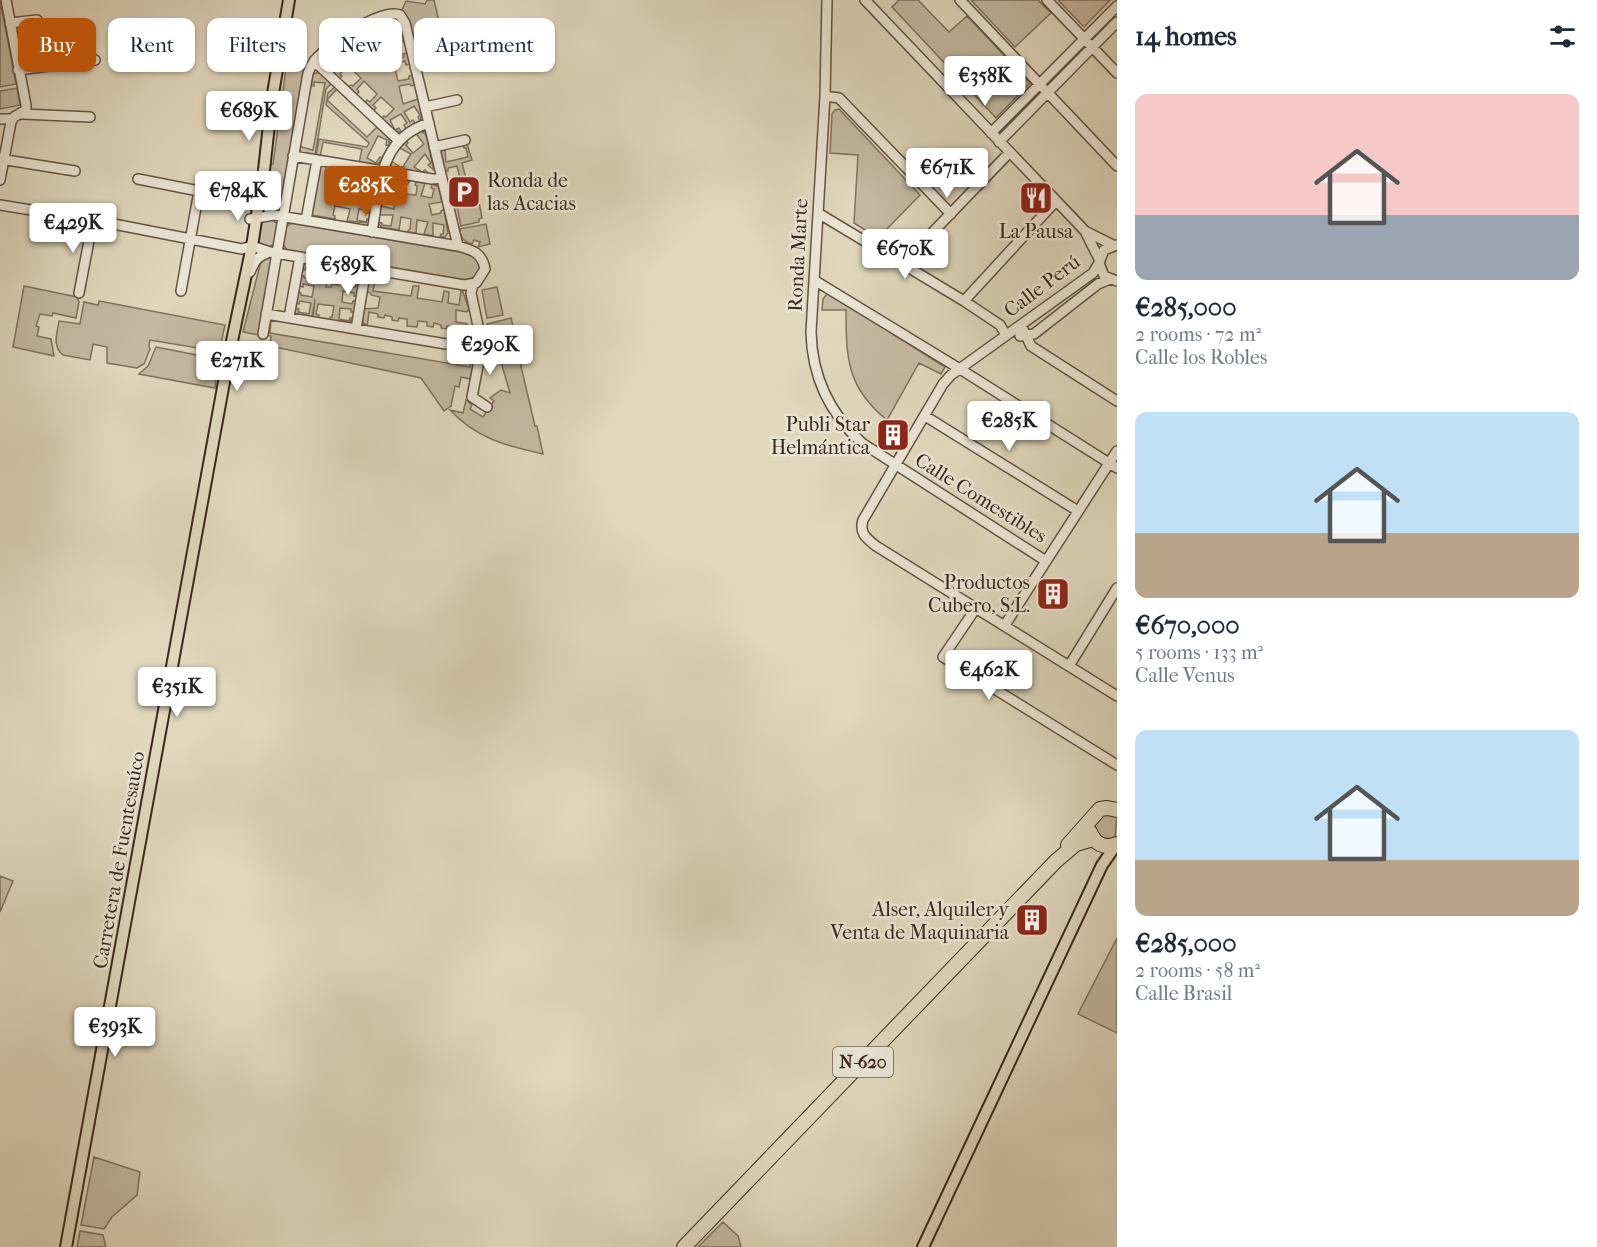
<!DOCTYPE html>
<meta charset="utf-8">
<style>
:root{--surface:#fff;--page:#f2f2f3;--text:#1f2937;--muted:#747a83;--accent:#b45309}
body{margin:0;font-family:"IM FELL French Canon",serif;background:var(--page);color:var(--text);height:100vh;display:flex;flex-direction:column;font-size:22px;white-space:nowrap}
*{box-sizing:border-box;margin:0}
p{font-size:20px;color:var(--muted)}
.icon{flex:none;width:33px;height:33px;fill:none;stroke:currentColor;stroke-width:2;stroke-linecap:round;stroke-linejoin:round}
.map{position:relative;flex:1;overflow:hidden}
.drawer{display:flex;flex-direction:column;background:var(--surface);width:480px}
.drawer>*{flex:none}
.top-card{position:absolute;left:18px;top:18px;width:570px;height:54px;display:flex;gap:12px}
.price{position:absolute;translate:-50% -51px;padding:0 14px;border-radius:6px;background:#fff;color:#222;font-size:20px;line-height:39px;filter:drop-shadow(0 2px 3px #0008)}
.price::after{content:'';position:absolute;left:50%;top:36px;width:18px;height:14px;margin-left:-9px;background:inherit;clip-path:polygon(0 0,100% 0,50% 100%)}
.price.active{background:var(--accent);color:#fff}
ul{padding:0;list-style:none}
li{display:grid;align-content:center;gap:12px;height:318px;padding:0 18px}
li span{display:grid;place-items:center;height:186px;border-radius:12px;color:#555}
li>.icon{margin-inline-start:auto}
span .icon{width:108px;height:108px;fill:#fffc;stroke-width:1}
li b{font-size:26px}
h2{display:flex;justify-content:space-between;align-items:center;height:72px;padding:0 18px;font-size:26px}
.chip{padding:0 21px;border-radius:12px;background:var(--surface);box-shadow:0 2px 4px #0004;font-size:21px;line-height:54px}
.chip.active{background:var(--accent);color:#fff}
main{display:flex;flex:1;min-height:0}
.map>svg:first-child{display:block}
.green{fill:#c4b9a2;stroke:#80705f;stroke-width:1.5}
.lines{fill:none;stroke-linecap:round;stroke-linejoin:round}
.minor-casing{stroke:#645344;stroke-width:12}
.major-casing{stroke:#3b271c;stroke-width:14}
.highway-casing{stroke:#3b271c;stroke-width:16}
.minor{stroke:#ebe5d4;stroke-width:9}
.major{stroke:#e0d7bd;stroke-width:10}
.highway{stroke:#e0d7bd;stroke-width:14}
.labels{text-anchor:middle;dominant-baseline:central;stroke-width:5;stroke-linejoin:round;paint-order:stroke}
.shield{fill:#ebe5d4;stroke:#706053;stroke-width:1.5}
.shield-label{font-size:18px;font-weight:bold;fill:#3b271c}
.poi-label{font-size:20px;fill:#3b271c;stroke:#ebe5d4;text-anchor:end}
.street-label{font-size:20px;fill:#3b271c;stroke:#ebe5d4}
</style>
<main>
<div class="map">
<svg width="1117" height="1247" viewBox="0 0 1117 1247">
<rect width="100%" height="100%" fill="#e0d7bd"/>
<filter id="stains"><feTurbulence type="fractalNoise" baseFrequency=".00333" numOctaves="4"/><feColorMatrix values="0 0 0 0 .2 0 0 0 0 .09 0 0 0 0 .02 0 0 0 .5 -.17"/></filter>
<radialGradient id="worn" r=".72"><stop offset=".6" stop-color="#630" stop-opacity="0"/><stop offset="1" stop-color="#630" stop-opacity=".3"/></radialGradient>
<path class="green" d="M0,0L16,84L0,87Z
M427,0H434L443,38L415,43L409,20L402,10L406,1L425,4Z
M899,0H918L949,32L967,16L1030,83L996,118L892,7Z
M971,0H1038L1051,13L1015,47Z
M1058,0H1110L1084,27Z
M389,19H398L405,41L400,42L399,39L388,42L393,59L404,57L403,54L408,53L410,64L406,65L405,61L394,64L398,81L409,79V76L413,75L415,85L411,86L410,84L399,86L403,104L418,99L422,114L420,121L418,117L420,115L414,106L404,112L410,122L413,120L415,123L406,129L404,125L407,123L401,114L390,120L395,130L399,128L401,132L395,131L381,119L384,116L386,117L394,109L381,97L373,105L376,108L373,111L365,103L367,100L370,102L377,94L364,81L357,89L359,92L356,95L348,87L351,85L353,86L361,78L348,66L340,74L342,76L339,79L324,64L325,58L334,69L352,55L346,46L343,47L341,44L352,37L353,40L351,42L357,52L372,43L366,33L364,34L362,31L373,25L375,29L372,30L377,41L398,32L394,22H391Z
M287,61L306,64L282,205L276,210L273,209L267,200L269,187L268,166L273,164Z
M316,73H321L332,83L326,89L315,156C308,154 299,155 298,146L313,150L325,83L314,82V86L309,85L312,75Z
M335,87L337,89L327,100L367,137L378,126L389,137V146L386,145L387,140L378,136L367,158L376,163L380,157L383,158L377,165L359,163L362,149L323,142L320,157L316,156L319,139L367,147L369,143L326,105L328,93Z
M17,88L20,105L0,109V91Z
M839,109L920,195L878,238L854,223L858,155L830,153L832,114L835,110Z
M420,130L426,135L434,170L428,165L431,163L425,154L414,167L422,172L425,170L430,175L394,170L391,167L390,160L400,167H403L411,154L398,147L405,139L408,143L406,145L413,153L424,144L415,132Z
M467,144L472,160L462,163L467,183L449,187L448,182L451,181L452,184L461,182L457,166L448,168V171H445L441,151L445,150L446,162L468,157L466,148H464L463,145Z
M320,165L341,169L339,182L355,184L356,171L375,176L377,180H373L374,177L364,176L363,186L372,188V185L376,186L375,197L371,196V194L362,193L360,203L369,205L370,203H373L372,213H368V211L359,209L357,220L366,222L367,219L370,220L368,223L347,221L350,209L335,206L333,215L335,216V219L311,215Z
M392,178L409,181L408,184H406L405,194L416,195L417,186L415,185L416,182L425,183L421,196L432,198L434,189L431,188L432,184L439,187L442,202L429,204L432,215L441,213V211L444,209L448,233L445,237H440L441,234H443L444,225L433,223V236L424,234L428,222L417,220L416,233L407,232L410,229L411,219L401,217L399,230L381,227L378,222L382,223V225L391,226L393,215H380L381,206L394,209L395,199L386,197V199H382L384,189L397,193L398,182L389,180V184L385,183Z
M479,202L482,218L479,219V222L461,226L457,207Z
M260,219H270L278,224L275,243L269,247L256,245Z
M292,223L471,254L476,257L480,269L477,276L466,280L287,250L283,244L285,227Z
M486,224L490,244L478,247L480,242L474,240L472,244C463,242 461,237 459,229Z
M267,256L272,260L259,335L243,332L262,257Z
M303,264L320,267V272L321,267L327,268L326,271H323L321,281L327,283L326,287H331L332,284L338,285L340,274L337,273L338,270L354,272L359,275L360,279H357V276L346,274L345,286L355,287L356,285H359L358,296H354V293L343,291L342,302L352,304L353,301H356L355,312H351V309L340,308L339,319L349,321L350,318H353L350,322L329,320L330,317H332L334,306L318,304L316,314L319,315L318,318L313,317L315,299L312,317L294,314L295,308L299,309L298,312L309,314L311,303L300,301L299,304L296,303L298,292L301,293V295L312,297L314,286L303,284V287L299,286L301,275L304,276V278L314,280L316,269L306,267L305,270L302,269Z
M375,276H376L373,291L411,296L413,286H419L417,298L442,302L444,291L449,292L448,303L459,305L461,291L463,292L469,309L467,312L456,310V322L467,324V326L473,328L476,340L468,344L470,330L461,328L460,332L454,331V327L447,326L446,329L441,328V325L434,323L433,327L427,326V322L418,321L417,327L407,326V319L399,318L398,321L392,320V317L385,315L384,318L378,317V314L369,312L367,327L362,321L364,309L378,308L380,297L371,295V293L367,292L368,281Z
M24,286L77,297L79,302L76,318L53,313L52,316L40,314L36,326L39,327L37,336L51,339L54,356L13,347Z
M497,287L503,315L487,318L482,290Z
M827,294L833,296L945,367L941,374L919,363L887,420C847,388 846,358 846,310H822L823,299Z
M99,301L225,325L221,343L215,349L210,350L150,340L149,346L150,349L144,364L137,368L107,363V347L93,344L90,360L63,355C52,346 57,334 59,321L80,324L84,302L98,305Z
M511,318L520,356L496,361L487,324Z
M271,319L270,333L470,367L472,354L475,358L470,379L461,377L459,387L455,386L451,406L444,411L421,378L270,346L271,336L266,335L269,320Z
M156,347L207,357C220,364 216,375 215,388L139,374L148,366Z
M519,358L535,426H537L543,454C506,446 476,438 450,410L463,413L466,400L472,405L470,409L483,417L494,401L490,398L501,390L510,393L501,362Z
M1106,813L1117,816L1115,838C1103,841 1093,835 1096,821Z
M0,876L13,881L0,912Z
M1117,938V1033L1078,1014Z
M94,1157L140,1172L137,1195L112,1217L104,1229L81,1225Z
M723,1222L738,1236L741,1247H698Z
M80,1231L103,1235L106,1247H77Z"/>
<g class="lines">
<defs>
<path id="minor" d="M827,0L825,96L811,332C812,376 829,413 862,443L1046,561
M865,0L1085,231L1099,259
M960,0L1117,166
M1047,0L1117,73
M10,23L37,20
M314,61L398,140
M415,67L448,59
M18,70L95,60
M825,96L839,98L951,214
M425,107L457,100
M23,114L90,117
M0,119H12
M991,133L1117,6
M999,142L1117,22
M434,147L465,140
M293,156L432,179L442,178
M0,159L75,171
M138,179L199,191L181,291
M0,180L11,122L14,117L26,110V105L6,0
M265,191C263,202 266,207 274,215
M0,205L93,220L242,249L252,246L270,252L464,285L476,283L485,269C482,253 473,250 458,246L274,215L250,219
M818,213L964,301L1000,325L1006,335
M306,220L317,160
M372,232C380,187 378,139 429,123
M1087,232L1113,245
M1117,245L1104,250L1099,263L1104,276L1117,281
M903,263L1009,153
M1099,263L1093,273L951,375L943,384L863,520C859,533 866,538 876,546L1117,696
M250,272C255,260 258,256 270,252
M814,280L960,369L1117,468
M473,285L471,293L482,345L472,397L487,407
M79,293L93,220
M964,301L1056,201
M266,314L482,350
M289,317L300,257
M1021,325L1031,346L1117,401
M356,329L366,268
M263,334L308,73C310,68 312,64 315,60C328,45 381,7 400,15L405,23L458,246
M1020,336L1034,334L1098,284L1110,279
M925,416L1078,511
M976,608L943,657L1117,765
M1005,625L1117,451
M1069,666L1117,588"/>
<path id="major" d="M271,105L289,0
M66,1247L228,360L252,246L264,170L272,98
M923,1247L1102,865L1116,845"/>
<path id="highway" d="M1090,832C1095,844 1104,849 1117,844
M1068,845L1100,809L1107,808L1117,810
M684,1247L1056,861L1076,844L1093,839"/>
</defs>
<use href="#minor" class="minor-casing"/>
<use href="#major" class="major-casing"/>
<use href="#highway" class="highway-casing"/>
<use href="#minor" class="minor"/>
<use href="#major" class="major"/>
<use href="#highway" class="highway"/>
</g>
<defs>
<symbol id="parking-square" viewBox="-11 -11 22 22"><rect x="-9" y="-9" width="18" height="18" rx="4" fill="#8f2418" stroke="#ebe5d4"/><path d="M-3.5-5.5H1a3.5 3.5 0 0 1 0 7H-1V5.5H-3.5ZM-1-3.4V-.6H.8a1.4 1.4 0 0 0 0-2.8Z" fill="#fff"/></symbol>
<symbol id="restaurant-square" viewBox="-11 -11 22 22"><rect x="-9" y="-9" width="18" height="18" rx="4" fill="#8f2418" stroke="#ebe5d4"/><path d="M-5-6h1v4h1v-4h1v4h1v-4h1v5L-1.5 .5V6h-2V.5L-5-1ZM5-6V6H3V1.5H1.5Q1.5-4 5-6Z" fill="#fff"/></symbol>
<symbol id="building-square" viewBox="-11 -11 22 22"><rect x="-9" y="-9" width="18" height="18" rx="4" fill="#8f2418" stroke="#ebe5d4"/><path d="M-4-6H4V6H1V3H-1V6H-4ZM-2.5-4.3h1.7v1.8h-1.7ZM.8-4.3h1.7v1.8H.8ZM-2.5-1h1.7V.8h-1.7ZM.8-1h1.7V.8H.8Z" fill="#fff"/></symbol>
</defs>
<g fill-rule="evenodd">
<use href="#parking-square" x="445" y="173" width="38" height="38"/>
<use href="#restaurant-square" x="1017" y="179" width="38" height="38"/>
<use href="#building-square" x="874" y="416" width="38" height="38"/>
<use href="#building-square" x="1034" y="575" width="38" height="38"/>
<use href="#building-square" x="1013" y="901" width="38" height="38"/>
</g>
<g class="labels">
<rect class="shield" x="833" y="1047" width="60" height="30" rx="4.5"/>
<g class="shield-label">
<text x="863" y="1062">N-620</text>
</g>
<g class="poi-label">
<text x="487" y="180" text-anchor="start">Ronda de<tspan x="487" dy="23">las Acacias</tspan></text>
<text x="1036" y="231" text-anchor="middle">La Pausa</text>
<text x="870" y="424">Publi Star<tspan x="870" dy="23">Helmántica</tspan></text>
<text x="1030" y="582">Productos<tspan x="1030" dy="23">Cubero, S.L.</tspan></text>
<text x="1009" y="909">Alser, Alquiler y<tspan x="1009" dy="23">Venta de Maquinaria</tspan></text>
</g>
<g class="street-label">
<text transform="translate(798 255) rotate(-87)">Ronda Marte</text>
<text transform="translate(1042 286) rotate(-37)">Calle Perú</text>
<text transform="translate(981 498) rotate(32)">Calle Comestibles</text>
<text transform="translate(119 860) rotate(-80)">Carretera de Fuentesaúco</text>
</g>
</g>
<rect width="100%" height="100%" filter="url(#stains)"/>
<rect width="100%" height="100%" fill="url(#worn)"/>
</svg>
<b class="price" style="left:985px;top:107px">€358K</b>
<b class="price" style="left:249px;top:142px">€689K</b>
<b class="price" style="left:947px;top:199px">€671K</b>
<b class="price active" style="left:366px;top:217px">€285K</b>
<b class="price" style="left:238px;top:222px">€784K</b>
<b class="price" style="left:73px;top:254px">€429K</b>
<b class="price" style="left:905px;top:280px">€670K</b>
<b class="price" style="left:348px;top:296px">€589K</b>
<b class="price" style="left:490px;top:376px">€290K</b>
<b class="price" style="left:237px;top:392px">€271K</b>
<b class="price" style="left:1009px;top:452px">€285K</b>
<b class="price" style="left:989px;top:701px">€462K</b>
<b class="price" style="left:177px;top:718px">€351K</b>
<b class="price" style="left:115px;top:1058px">€393K</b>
<div class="top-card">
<a class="chip active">Buy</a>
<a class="chip">Rent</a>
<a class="chip">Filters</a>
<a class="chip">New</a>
<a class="chip">Apartment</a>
</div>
</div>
<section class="drawer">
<h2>14 homes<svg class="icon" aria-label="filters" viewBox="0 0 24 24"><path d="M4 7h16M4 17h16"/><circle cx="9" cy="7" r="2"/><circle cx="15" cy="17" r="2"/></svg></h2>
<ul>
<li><span style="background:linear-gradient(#f6c9c9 65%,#9aa5b1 0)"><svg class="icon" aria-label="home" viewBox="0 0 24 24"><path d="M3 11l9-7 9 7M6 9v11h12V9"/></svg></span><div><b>€285,000</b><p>2 rooms · 72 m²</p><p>Calle los Robles</p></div></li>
<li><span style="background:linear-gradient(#bfe0f5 65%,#b9a48a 0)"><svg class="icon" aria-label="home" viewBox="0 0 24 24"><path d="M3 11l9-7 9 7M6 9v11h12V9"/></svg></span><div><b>€670,000</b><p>5 rooms · 133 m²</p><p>Calle Venus</p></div></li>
<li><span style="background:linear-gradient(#bfe0f5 70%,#b9a48a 0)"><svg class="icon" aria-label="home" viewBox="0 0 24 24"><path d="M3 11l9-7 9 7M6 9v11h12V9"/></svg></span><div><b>€285,000</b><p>2 rooms · 58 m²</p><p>Calle Brasil</p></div></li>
</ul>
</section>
</main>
